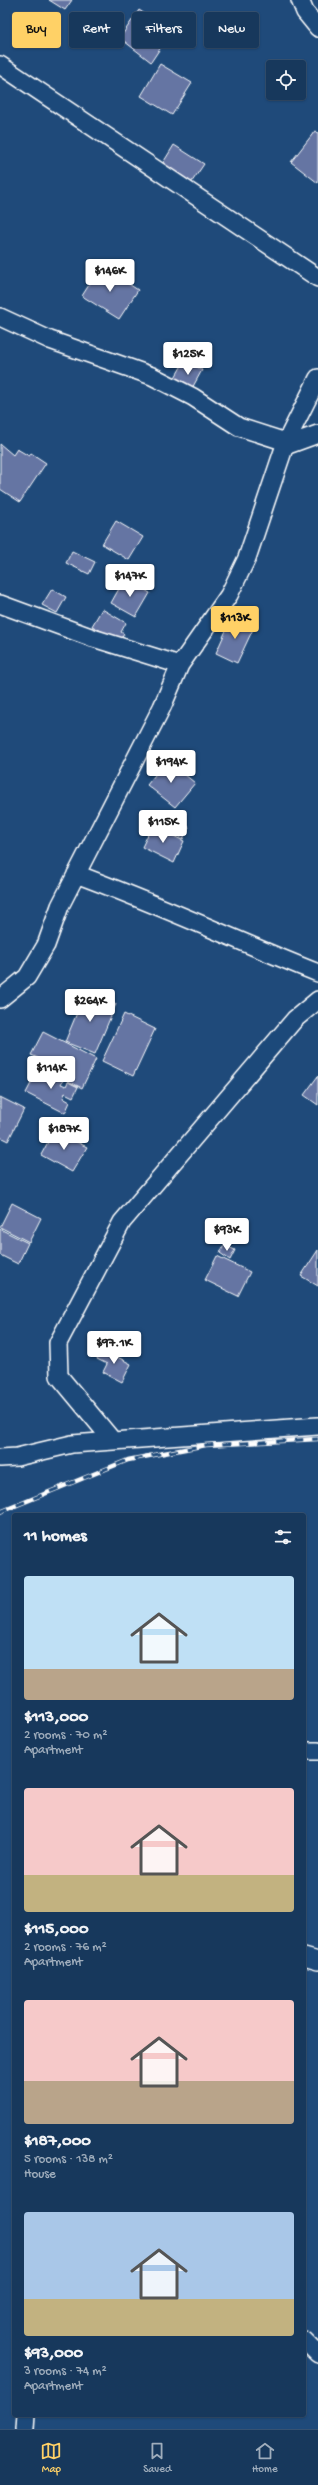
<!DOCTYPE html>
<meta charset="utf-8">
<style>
:root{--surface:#17385c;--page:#203f62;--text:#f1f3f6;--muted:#9eacbb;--line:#365272;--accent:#ffd166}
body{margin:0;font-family:"Gochi Hand",sans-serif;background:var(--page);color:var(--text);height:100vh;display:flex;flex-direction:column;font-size:15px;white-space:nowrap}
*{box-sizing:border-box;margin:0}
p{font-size:13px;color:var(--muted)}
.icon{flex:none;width:22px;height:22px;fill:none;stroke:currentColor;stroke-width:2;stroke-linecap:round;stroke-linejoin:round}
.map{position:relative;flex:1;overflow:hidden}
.details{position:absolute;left:12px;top:1513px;width:294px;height:904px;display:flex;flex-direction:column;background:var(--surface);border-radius:4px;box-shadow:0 1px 3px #0004,0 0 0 1px var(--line)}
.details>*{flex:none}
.top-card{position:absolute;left:12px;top:12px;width:294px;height:36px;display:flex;gap:8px}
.controls{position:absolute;left:266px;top:60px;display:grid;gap:8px}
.controls a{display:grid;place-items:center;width:40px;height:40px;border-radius:4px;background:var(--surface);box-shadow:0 1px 3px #0004,0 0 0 1px var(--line);font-size:20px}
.price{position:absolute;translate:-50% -34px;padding:0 9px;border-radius:4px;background:#fff;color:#222;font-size:13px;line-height:26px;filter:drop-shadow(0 1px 2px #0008)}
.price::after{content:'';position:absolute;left:50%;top:24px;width:12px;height:9px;margin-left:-6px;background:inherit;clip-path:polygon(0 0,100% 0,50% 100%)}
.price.active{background:var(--accent);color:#111}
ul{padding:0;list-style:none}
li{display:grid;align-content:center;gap:8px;height:212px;padding:0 12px}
li span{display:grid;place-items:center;height:124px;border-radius:4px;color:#555}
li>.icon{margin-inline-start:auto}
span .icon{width:72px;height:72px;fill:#fffc;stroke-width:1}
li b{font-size:17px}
h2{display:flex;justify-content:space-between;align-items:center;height:48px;padding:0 12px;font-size:17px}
.chip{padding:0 14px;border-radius:4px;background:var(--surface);box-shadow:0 1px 3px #0004,0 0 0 1px var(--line);font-size:14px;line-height:36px}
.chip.active{background:var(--accent);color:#111}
.dock{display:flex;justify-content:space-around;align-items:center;height:56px;border-top:1px solid var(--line);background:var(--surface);font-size:11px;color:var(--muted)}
.dock a{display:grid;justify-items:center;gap:2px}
.dock .active{color:var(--accent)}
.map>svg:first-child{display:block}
.building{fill:#6574a3;stroke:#fff}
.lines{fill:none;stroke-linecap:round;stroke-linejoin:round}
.minor-casing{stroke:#fff;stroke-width:20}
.minor{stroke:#1f4a7a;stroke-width:17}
.rail-casing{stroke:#fff;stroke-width:4.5}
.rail{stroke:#1f4a7a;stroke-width:3;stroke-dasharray:9;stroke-linecap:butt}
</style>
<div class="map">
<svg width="318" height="2429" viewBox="0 0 318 2429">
<rect width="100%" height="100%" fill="#1f4a7a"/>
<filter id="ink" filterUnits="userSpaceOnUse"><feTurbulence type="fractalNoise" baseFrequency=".025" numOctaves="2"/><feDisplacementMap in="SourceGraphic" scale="8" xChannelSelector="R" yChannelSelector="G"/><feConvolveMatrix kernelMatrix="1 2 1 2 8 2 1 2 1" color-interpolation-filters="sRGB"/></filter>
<g filter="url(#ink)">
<path class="building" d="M49,0H72L65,10Z
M139,10L154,20L156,18L173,29L151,62L120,38Z
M160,64L192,83L172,115L141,96Z
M315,131L318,133V183L291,162Z
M174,145L204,164L187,189L161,166Z
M101,266L138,290L119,319L82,296Z
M185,360L202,370L190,392L173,381Z
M0,444L13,455L17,449L29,456L31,453L46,463L20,502L0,489Z
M116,521L143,537L129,560L102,544Z
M72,551L95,562L89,574L66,563Z
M125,578L150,593L136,617L111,603Z
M52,589L66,597L57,613L42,605Z
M102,609L126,623L121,632L124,634L120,641L92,626Z
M232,617L254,627L237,663L216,653Z
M167,760L195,783L175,807L147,785Z
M171,819L189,827L183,839L165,830Z
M152,826L184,841L174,863L142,847Z
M86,991L116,1004L95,1054L65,1042Z
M124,1014L155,1029L133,1076L102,1061Z
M43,1032L96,1059L82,1088L68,1081L71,1074L64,1070L60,1077L35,1064L38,1058L31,1055Z
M39,1068L63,1080L61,1084L66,1086L68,1082L78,1087L73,1097L65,1093L63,1098L70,1102L65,1113L26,1093Z
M318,1076V1105L304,1095Z
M0,1097L24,1109L8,1141L0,1137Z
M54,1131L87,1147L72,1172L41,1155Z
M12,1203L41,1218L29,1242L0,1227Z
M0,1229L28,1243L18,1264L0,1255Z
M224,1245L235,1250L230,1260L220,1253Z
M318,1250V1286L301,1276Z
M217,1256L250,1272L238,1296L205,1280Z
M102,1349L131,1364L122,1382L103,1372L107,1364L97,1359Z"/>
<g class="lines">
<defs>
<path id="minor" d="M300,0L305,12L318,28
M0,65L318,278
M0,317L50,340L152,376L193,397L239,427L286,442
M285,446L318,434
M0,604L93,638L180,665
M76,874C158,904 237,941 318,973
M0,999L27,977L46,945L60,906L162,707L180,665L229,595L247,558L286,442L318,378
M113,1441L59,1376L58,1343L122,1222L295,1019L318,1000
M0,1458L17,1457L72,1444L318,1426
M304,1751H318
M304,1957L318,1961
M304,2340L318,2354
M25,2429L26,2415"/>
</defs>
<use href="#minor" class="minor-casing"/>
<use href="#minor" class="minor"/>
<defs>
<path id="rail" d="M0,1512L128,1460L206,1445L318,1439"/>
</defs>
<use href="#rail" class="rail-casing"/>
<use href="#rail" class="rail"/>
</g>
</g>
</svg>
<div class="controls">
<a><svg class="icon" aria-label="locate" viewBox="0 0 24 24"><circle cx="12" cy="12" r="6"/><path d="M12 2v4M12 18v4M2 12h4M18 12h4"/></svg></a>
</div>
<b class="price" style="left:110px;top:293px">$146K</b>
<b class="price" style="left:188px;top:376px">$125K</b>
<b class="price" style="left:130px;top:598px">$147K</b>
<b class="price active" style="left:235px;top:640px">$113K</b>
<b class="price" style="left:171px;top:784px">$194K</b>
<b class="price" style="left:163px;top:844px">$115K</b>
<b class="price" style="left:90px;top:1023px">$264K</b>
<b class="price" style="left:51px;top:1090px">$114K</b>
<b class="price" style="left:64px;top:1151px">$187K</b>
<b class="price" style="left:227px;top:1252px">$93K</b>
<b class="price" style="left:114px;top:1365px">$97.1K</b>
<div class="top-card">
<a class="chip active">Buy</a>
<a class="chip">Rent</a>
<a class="chip">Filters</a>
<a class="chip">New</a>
</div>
<section class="details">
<h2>11 homes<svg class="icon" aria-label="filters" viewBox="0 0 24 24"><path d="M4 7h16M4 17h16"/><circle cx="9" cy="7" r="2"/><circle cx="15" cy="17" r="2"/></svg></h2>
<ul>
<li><span style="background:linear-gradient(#bfe0f5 75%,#b9a48a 0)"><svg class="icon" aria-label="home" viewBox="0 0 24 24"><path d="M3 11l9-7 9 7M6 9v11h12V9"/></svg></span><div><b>$113,000</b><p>2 rooms · 70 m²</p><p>Apartment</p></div></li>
<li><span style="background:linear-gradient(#f6c9c9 70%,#c2b280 0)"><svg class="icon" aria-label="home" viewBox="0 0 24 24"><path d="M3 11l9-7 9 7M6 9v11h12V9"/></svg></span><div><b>$115,000</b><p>2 rooms · 76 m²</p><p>Apartment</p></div></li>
<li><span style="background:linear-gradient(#f6c9c9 65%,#b9a48a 0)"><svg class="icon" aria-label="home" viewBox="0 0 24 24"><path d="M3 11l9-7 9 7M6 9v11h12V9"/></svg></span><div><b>$187,000</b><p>5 rooms · 138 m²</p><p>House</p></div></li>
<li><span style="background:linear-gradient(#a9c7e8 70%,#c2b280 0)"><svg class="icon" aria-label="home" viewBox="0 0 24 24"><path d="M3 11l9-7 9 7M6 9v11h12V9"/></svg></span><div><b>$93,000</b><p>3 rooms · 74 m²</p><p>Apartment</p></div></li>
</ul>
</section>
</div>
<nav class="dock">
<a class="active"><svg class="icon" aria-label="map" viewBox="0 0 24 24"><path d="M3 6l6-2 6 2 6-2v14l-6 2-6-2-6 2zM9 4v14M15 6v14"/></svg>Map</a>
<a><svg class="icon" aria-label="saved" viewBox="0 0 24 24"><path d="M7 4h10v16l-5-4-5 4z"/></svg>Saved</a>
<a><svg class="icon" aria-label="home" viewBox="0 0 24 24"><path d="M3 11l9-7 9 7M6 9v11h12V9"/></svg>Home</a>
</nav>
